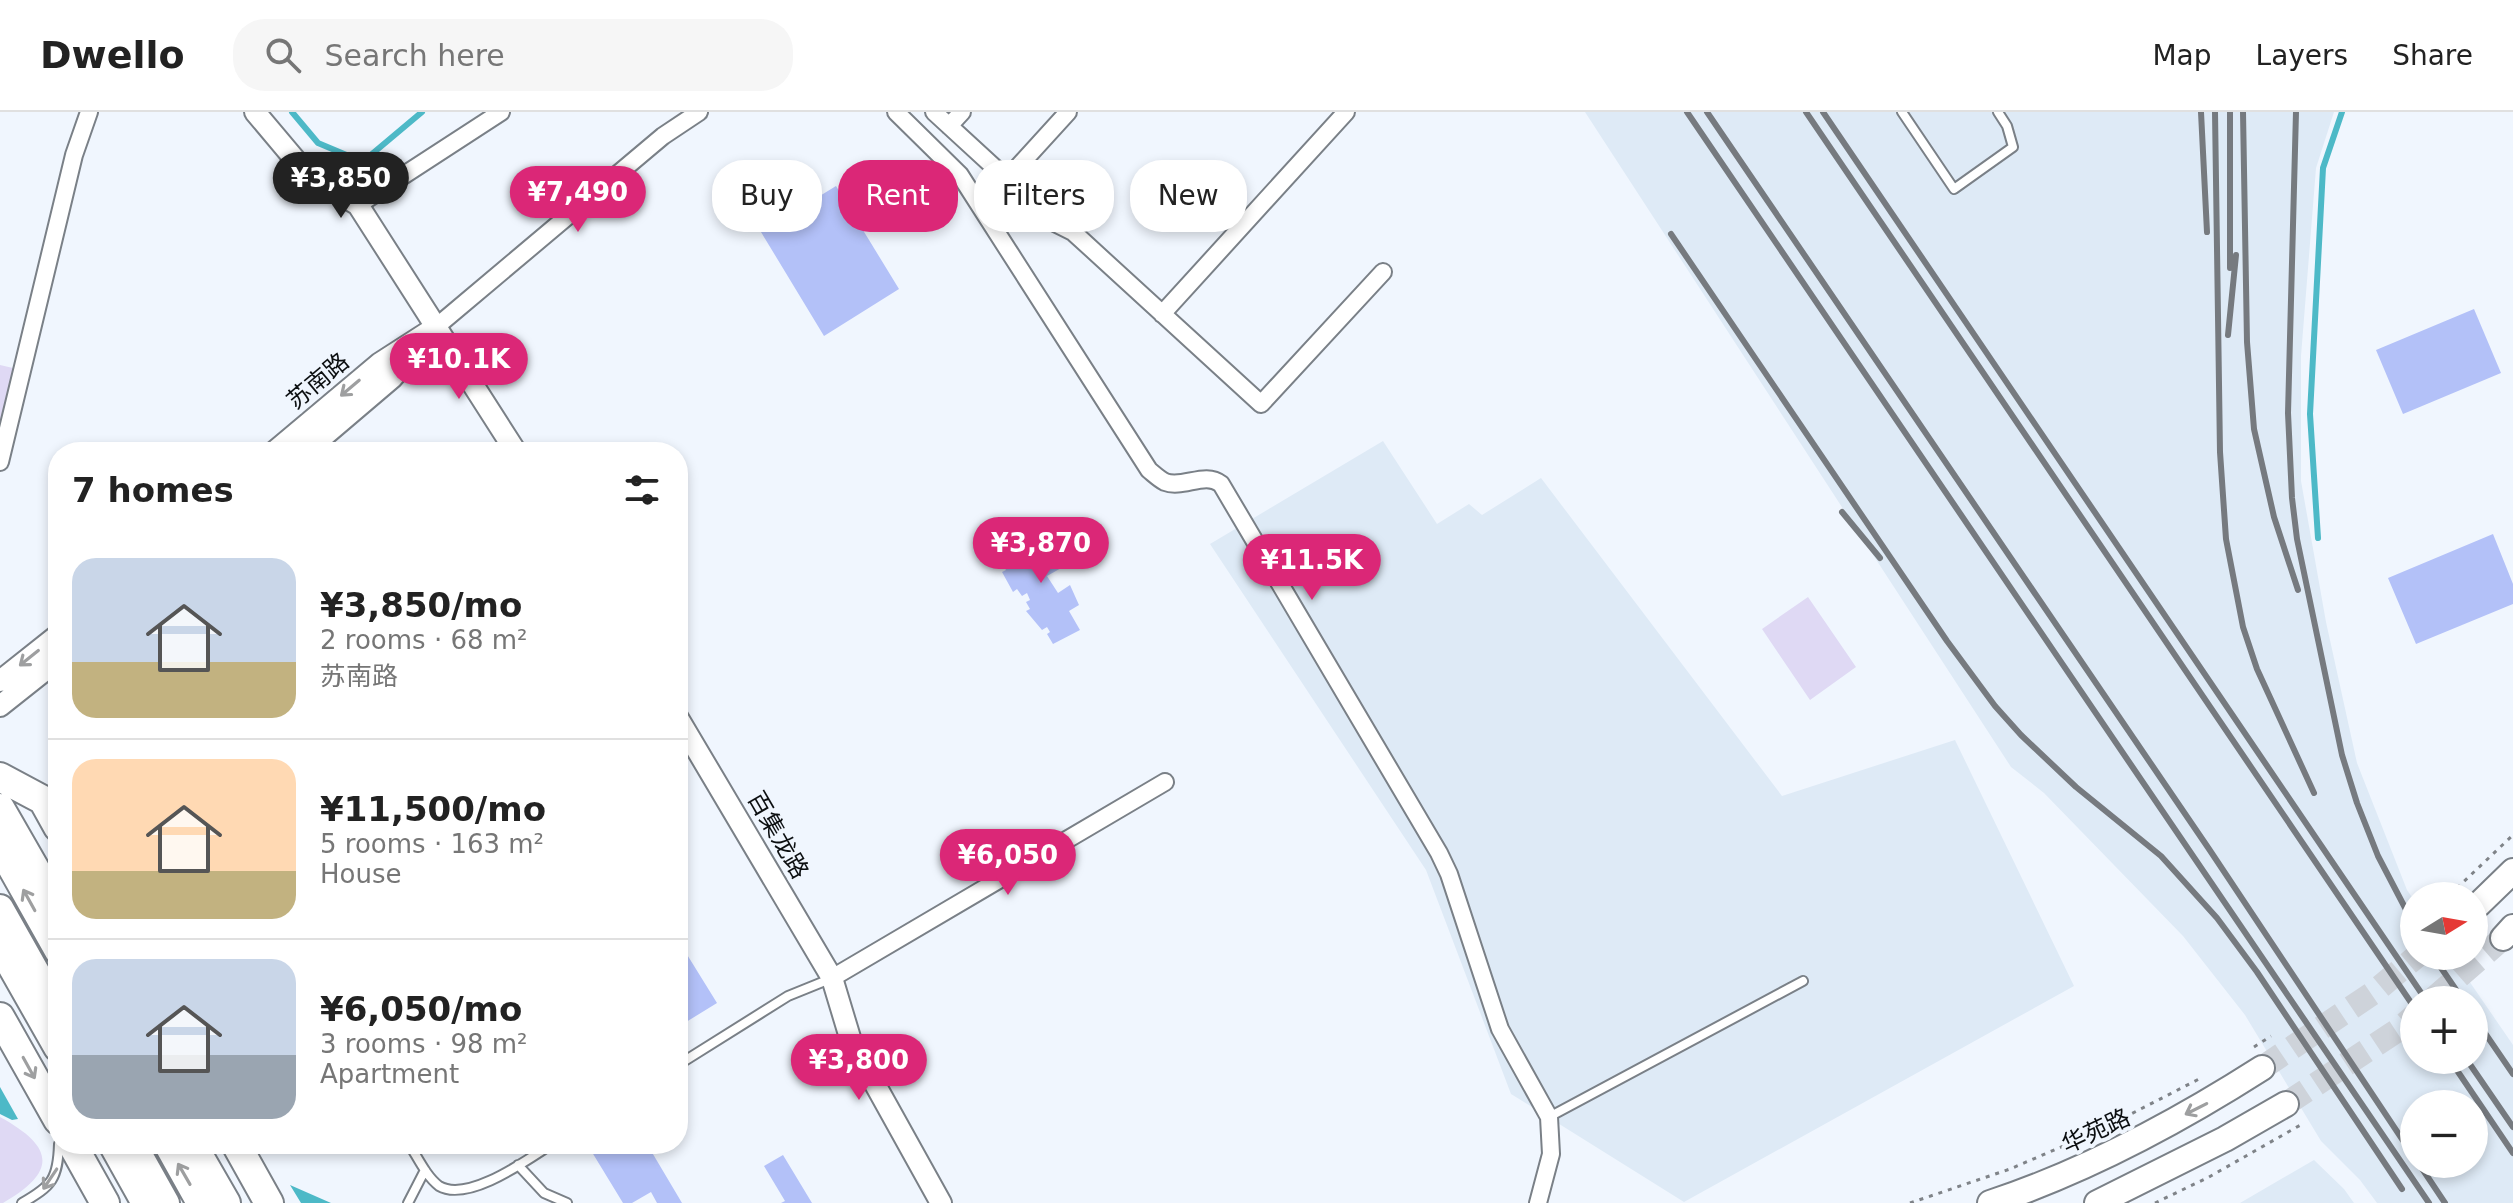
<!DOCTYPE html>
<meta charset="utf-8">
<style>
:root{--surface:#fff;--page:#f6f6f6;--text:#222;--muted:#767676;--line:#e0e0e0;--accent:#db2777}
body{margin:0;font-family:"DejaVu Sans","Noto Sans SC",sans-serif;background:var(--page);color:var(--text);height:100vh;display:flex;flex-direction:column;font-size:30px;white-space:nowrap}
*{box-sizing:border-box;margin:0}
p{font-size:26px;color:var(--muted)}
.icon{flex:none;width:44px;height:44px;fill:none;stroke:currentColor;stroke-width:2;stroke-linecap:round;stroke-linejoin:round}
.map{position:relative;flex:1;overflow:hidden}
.details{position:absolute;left:48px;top:330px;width:640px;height:712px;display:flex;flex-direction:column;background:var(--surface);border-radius:32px;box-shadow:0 4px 12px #0003}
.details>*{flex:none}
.guide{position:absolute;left:712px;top:48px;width:760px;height:72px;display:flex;gap:16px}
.needle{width:52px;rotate:79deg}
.tools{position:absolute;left:2400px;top:770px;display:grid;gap:16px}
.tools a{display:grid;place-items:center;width:88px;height:88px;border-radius:50%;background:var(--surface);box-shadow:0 4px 12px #0003;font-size:40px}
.price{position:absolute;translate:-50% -68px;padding:0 18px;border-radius:28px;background:var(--accent);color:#fff;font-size:26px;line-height:52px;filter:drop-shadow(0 2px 4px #0008)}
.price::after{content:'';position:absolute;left:50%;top:48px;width:24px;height:18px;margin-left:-12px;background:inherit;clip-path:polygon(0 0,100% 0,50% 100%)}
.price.on{background:#222;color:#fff}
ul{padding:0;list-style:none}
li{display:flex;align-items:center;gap:24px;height:200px;padding:0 24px}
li+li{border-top:2px solid var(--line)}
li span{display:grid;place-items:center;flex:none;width:224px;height:160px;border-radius:24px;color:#555}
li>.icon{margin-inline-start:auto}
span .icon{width:96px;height:96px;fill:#fffc;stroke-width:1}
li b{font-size:34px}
h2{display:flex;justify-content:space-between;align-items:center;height:96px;padding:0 24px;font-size:34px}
.tag{padding:0 28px;border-radius:32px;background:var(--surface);box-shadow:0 4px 12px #0003;font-size:28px;line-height:72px}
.tag.on{background:var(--accent);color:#fff}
header{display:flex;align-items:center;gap:48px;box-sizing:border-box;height:112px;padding:0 40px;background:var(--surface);border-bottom:2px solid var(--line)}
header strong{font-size:38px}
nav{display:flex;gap:44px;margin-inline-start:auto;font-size:28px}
.search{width:560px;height:72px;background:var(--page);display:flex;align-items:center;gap:20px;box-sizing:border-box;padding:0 28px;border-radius:32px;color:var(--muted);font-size:30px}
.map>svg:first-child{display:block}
.built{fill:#deeaf6;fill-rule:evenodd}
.green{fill:#dfd9f4}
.water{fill:#4db9c7}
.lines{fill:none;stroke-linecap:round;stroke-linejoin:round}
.stream{stroke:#4db9c7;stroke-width:6}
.building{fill:#b3c1f8}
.primary-tunnel{stroke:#ced3da;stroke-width:24;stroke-dasharray:24 12;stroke-linecap:butt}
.service-casing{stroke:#7a8087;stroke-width:12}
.minor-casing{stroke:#7a8087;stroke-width:20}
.tertiary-casing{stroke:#7a8087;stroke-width:24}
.primary-casing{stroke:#7a8087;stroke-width:28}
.trunk-casing{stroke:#7a8087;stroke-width:30}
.motorway-casing{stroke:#7a8087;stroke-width:32}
.path{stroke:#7f8388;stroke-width:3;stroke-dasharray:4 6;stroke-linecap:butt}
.service{stroke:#fff;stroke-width:8}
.minor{stroke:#fff;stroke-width:16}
.tertiary{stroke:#fff;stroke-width:20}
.primary{stroke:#fff;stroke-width:24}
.trunk{stroke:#fff;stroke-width:26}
.motorway{stroke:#fff;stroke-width:28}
.rail{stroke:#767a7f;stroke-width:6}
.oneway{stroke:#9e9fa0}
.labels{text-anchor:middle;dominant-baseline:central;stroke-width:8;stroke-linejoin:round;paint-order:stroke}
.street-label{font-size:24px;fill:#0c0f11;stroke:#f0f6fe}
</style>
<header>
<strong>Dwello</strong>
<div class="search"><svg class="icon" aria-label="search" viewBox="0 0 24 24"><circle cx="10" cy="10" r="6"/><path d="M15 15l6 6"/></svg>Search here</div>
<nav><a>Map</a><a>Layers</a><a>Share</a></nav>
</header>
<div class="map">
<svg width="2513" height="1091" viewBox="0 0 2513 1091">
<rect width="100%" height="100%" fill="#f0f6fe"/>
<path class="built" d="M1585,0H2334L2316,56L2301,244V369L2312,431L2326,510L2357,651L2407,778L2414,788V844H2452L2513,933V1091H2377L2360,1068L2321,1029L2245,903L2183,824L2044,681L2011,655ZM2414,888H2474V948H2414ZM2414,992H2474V1052H2414Z
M1383,329L1437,412L1469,392L1482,403L1541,366L1782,684L1955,628L2074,874L1684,1090L1511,982L1426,758L1210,432Z
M2314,1048L2344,1077L2354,1091H2240Z"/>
<path class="green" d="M0,253L13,256L0,317Z
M1808,485L1856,555L1810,588L1762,517Z
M0,1005C53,1034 59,1059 3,1091H0Z"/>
<path class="water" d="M0,975L18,1007L12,1008L0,1002Z
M290,1073L331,1091H301Z"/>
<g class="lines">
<path class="stream" d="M292,0L318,31L356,47H366L422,0
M2318,426L2310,302L2323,56L2342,0"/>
</g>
<path class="building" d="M836,74L899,177L824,224L761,120Z
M2474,197L2501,261L2403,302L2376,238Z
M1034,416L1039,423L1033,426L1035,429L1047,422L1055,435L1046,441L1049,446L1055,443L1063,455L1047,464L1058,481L1070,473L1079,493L1069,499L1080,518L1053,532L1047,522L1050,520L1047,515L1042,518L1026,499L1030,497L1026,490L1030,488L1027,481L1022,484L1017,477L1013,480L1002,460L1006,458L997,444L1012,435L1014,438L1023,433L1018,426Z
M2493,422L2513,472V492L2416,532L2388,466Z
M678,828L717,891L678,915Z
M587,1032H647L682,1091H657L651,1080L632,1091H623Z
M783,1043L812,1091H781L785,1089L764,1054Z"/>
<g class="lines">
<path class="primary-tunnel" d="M2432,888L2503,826
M2262,956L2373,881L2417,844
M2286,992L2398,918L2414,904"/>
<defs>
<path id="service" d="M1902,0L1954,77L2013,35L2007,14L1998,0
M678,953L788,884L830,867
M1549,1005L1803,869
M409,1032C418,1046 426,1064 439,1074C468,1091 527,1048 552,1032
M518,1053L544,1081L567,1091
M22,1091C52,1074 58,1067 59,1032
M408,1091L425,1058"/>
<path id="minor" d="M896,0L960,63L1149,358C1154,362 1159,367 1165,370C1183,377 1205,359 1221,372L1439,741L1449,762L1500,917L1549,1005L1551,1042L1538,1091
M934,0L1055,111L1073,120L1261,292L1383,160
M949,14L962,0
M1007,67L1068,0
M358,93L501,0
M1162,202L1346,0
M436,215L663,24L699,0
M0,350L74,43L89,0
M832,866L1165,670"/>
<path id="tertiary" d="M255,0L308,63L358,93L516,340
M274,340L380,251L436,215
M305,340L392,266L421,233
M0,569L58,523
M0,594L58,548
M678,606L832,866L851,929L941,1091"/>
<path id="primary" d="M2478,793L2513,759
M2503,826L2513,815
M1990,1091C2084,1060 2179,1009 2262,956
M2097,1091L2225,1027L2286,992"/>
<path id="trunk" d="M0,736L58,839
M0,796L58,899
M133,1032L166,1091
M167,1032L200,1091"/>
<path id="motorway" d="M0,665L43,688L58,715
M0,696L58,797
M0,833L58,935
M0,905L58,1008
M72,1032L105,1091
M113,1032L146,1091
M192,1032L226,1091
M236,1032L269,1091"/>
</defs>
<use href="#service" class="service-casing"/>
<use href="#minor" class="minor-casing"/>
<use href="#tertiary" class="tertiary-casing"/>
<use href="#primary" class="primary-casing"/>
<use href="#trunk" class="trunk-casing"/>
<use href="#motorway" class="motorway-casing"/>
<path class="path" d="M2457,776L2513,723
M2254,935L2271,924
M266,1038L277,1032
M1910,1091L2010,1057L2096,1020L2199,967
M2155,1091L2209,1065L2304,1011"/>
<use href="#service" class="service"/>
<use href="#minor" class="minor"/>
<use href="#tertiary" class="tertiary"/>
<use href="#primary" class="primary"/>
<use href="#trunk" class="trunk"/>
<use href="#motorway" class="motorway"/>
<path class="rail" d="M1687,0L2429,1091
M1707,0L2209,737L2414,1045
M1806,0L2414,895
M1823,0L2426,888
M2201,0L2207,120
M2215,0L2220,340L2226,427L2243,515L2257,557L2314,681
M2243,0L2247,230L2254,317L2274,405L2298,478
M2296,0L2288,301L2292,386L2297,427L2342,643L2357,691L2378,744L2414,813
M1671,122L1947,529L1995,594L2021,623L2076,675L2161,744L2217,806L2257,860L2402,1077
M2230,156V0
M2228,223L2236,143
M1842,400L1880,446
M2433,844L2463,888
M2474,905L2513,962
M2450,948L2513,1041
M2467,948L2513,1015
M2419,1052L2445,1091"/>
</g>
<defs><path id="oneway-shaft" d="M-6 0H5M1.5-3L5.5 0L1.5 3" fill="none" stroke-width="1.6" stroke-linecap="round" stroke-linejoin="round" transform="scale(2)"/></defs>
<g class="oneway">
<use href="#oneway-shaft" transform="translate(350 276) rotate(140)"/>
<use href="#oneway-shaft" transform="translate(29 546) rotate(141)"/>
<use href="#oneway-shaft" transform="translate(29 788) rotate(-119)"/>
<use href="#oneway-shaft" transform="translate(29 956) rotate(61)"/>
<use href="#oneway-shaft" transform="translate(2196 997) rotate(153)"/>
<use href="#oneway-shaft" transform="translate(184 1062) rotate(-120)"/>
<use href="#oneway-shaft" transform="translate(50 1067) rotate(124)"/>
</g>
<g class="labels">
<g class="street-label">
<text transform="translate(318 269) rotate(-40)">苏南路</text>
<text transform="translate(778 723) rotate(60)">百集龙路</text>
<text transform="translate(2096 1019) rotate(-25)">华苑路</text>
</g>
</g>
</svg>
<div class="tools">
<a><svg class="needle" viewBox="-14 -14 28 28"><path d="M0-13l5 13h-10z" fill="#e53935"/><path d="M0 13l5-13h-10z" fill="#767676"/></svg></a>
<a>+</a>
<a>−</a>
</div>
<b class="price on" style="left:341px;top:108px">¥3,850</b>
<b class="price" style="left:578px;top:122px">¥7,490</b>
<b class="price" style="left:459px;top:289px">¥10.1K</b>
<b class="price" style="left:1041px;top:473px">¥3,870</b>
<b class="price" style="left:1312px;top:490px">¥11.5K</b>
<b class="price" style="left:1008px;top:785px">¥6,050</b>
<b class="price" style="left:859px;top:990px">¥3,800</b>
<div class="guide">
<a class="tag">Buy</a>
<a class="tag on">Rent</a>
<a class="tag">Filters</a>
<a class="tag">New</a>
</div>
<section class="details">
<h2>7 homes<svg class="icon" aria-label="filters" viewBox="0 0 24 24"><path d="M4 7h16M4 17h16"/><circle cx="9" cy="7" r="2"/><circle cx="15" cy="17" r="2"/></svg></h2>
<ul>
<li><span style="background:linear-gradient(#c9d6e8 65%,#c2b280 0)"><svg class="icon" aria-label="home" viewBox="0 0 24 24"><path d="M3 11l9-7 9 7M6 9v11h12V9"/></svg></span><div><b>¥3,850/mo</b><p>2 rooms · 68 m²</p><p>苏南路</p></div></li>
<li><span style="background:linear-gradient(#ffd9b3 70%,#c2b280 0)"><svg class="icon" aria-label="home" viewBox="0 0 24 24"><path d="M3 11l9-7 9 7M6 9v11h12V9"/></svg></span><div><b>¥11,500/mo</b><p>5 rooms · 163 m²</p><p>House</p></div></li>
<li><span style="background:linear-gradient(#c9d6e8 60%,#9aa5b1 0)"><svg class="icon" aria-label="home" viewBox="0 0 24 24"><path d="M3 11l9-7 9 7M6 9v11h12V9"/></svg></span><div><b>¥6,050/mo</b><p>3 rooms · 98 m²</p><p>Apartment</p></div></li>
</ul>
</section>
</div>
